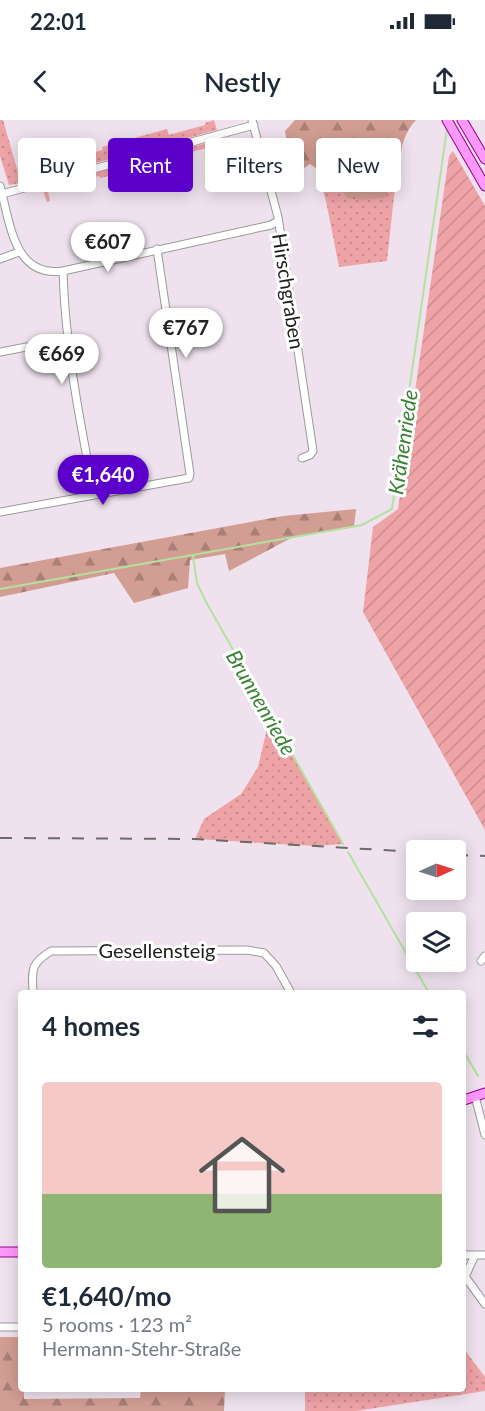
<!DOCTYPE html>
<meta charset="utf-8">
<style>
:root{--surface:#fff;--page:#f2f2f3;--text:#1f2937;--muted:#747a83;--line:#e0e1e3;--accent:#5b00cb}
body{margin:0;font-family:Lato,sans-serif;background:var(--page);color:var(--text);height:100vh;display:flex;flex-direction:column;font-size:22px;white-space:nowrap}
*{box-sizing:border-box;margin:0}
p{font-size:20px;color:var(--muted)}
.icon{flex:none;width:33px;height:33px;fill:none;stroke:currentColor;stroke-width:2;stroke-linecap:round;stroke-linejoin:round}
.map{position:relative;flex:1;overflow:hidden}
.drawer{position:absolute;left:18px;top:870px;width:448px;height:402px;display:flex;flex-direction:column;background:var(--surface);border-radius:6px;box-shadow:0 3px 15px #0003}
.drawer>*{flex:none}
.banner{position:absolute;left:18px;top:18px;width:450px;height:54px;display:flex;gap:12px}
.needle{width:39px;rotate:87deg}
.controls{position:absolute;left:406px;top:720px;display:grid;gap:12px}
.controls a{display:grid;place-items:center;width:60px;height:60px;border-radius:6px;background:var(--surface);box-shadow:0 3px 15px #0003;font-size:30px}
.price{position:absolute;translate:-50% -51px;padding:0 14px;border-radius:21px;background:#fff;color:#222;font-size:20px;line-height:39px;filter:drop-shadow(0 2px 3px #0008)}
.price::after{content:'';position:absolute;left:50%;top:36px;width:18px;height:14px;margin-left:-9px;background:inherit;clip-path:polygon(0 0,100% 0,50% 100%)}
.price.on{background:var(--accent);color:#fff}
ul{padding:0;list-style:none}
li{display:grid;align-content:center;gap:12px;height:318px;padding:0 24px}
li+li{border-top:2px solid var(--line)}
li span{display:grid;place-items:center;height:186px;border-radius:6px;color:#555}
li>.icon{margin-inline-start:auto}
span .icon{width:108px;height:108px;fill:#fffc;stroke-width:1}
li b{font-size:26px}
h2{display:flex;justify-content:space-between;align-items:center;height:72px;padding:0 24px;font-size:26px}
.pill{padding:0 21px;border-radius:6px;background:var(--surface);box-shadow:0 3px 15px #0003;font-size:21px;line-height:54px}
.pill.on{background:var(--accent);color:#fff}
.status{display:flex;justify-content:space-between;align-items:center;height:42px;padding:0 30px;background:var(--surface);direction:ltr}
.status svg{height:16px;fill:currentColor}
header{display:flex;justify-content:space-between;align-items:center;height:78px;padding:0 24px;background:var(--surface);font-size:27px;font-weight:600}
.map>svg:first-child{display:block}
.grass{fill:url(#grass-dots)}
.forest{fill:url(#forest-firs)}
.garden{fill:url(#garden-furrows)}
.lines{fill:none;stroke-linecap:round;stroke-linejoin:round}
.stream{stroke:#b4e19f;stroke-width:2}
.minor-casing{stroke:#9a9a9a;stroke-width:9}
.major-casing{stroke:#970085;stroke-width:11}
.minor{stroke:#fff;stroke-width:7}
.major{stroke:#ff98fd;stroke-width:9}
.rail{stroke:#6b6b6b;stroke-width:2;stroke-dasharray:12 12;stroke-linecap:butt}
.labels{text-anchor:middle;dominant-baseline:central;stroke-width:6;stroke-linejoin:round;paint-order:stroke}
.street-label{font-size:20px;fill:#1d1d1d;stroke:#fff}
.water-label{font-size:21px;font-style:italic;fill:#388433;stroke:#fff}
</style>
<div class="status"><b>22:01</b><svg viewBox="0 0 49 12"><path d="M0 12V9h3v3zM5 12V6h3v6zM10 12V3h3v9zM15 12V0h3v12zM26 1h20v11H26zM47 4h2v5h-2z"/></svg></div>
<header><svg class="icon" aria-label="back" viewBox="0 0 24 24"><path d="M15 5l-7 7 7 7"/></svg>Nestly<svg class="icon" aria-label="share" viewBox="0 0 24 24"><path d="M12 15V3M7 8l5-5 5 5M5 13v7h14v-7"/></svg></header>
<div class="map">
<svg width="485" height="1291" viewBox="0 0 485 1291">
<defs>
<pattern id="grass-dots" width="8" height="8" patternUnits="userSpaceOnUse" patternTransform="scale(1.5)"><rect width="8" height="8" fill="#eea3a7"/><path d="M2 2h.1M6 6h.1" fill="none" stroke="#cc8c8f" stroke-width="1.8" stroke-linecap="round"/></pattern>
<pattern id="forest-firs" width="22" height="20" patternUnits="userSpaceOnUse" patternTransform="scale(1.5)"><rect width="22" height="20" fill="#d29d93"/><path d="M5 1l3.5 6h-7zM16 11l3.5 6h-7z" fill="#aa7f77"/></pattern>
<pattern id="garden-furrows" width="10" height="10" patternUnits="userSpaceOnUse" patternTransform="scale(1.5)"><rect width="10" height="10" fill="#eea3a7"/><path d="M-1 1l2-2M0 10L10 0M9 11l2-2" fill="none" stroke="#cc8c8f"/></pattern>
</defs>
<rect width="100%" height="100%" fill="#efe2ee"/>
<path class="grass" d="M0,0H3L20,59L29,57L30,61L9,65L0,36Z
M214,0L217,10L40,58L35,40H37L40,49L87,37V34L103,30L102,27L167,9L169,15L205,5V3Z
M403,21L394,76L387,141L339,147L326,81L317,48L334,61L347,78L391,68L398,33Z
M211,22L215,36L213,37L210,27L174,37L175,40L117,57L116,54L100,58L99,56L48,71L50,81L47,82L42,67Z
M270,596L343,724L316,726L195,719L204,699L241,674L258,647Z
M464,1229L485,1257V1271L356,1291H305V1269H464Z"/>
<path class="forest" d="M295,0H416C395,22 401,56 384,78L363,80L347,78L334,61L310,44L301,50L288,30L285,11Z
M356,389L354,407L293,417L229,451L225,434L190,440L188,468L134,483L114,453L0,477V448L283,396Z
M0,1217H21V1269H24V1279L140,1278L141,1269H225L224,1291H0Z"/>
<path class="garden" d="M453,31L485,86V710L363,492L373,407L398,389L449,36Z"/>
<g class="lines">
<path class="stream" d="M193,436L197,463L205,480L343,724
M0,469L362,405L392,389L447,9
M348,732L429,873
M464,932L478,956"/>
<defs>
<path id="minor" d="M252,0L278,97L313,331L310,335L302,338
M0,66C10,101 13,158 63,151L271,105L278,101
M2,74L254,5
M0,139L19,132
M63,151C65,227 80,301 94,375
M0,232L68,219
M0,392L189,358L190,354L157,129
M481,841L485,836
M33,873C32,850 30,844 51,831L247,830L264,833L276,846L291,873
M475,976L485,1015
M464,1135H485
M464,1155L485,1184
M465,1157L475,1135
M0,1207H21"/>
<path id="major" d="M447,0L485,66
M462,0L485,39
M464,980L485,973
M0,1132H21"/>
</defs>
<use href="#minor" class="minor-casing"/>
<use href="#major" class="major-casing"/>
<use href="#minor" class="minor"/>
<use href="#major" class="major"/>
<path class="rail" d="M0,718L195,719L417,732
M456,735L485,736"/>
</g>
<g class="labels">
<g class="street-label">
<text transform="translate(289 171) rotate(81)">Hirschgraben</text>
<text x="157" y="830">Gesellensteig</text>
</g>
<g class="water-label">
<text transform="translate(402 322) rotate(-82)">Krähenriede</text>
<text transform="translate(262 582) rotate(60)">Brunnenriede</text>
</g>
</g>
</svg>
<div class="controls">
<a><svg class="needle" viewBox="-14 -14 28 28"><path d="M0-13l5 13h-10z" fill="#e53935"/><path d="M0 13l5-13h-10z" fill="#747a83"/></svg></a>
<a><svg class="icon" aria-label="layers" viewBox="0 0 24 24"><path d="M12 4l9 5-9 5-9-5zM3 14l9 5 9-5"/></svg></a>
</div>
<b class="price" style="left:108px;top:153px">€607</b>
<b class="price" style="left:186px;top:239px">€767</b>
<b class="price" style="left:62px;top:265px">€669</b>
<b class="price on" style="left:103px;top:386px">€1,640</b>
<div class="banner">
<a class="pill">Buy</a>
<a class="pill on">Rent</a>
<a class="pill">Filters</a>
<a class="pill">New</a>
</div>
<section class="drawer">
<h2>4 homes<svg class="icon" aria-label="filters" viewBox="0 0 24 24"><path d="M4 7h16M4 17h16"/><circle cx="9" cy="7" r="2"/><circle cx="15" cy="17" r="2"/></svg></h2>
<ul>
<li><span style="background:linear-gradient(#f6c9c9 60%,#8fb573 0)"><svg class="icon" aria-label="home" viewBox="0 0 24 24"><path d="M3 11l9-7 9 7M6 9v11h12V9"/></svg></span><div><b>€1,640/mo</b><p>5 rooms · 123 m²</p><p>Hermann-Stehr-Straße</p></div></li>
</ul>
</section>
</div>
